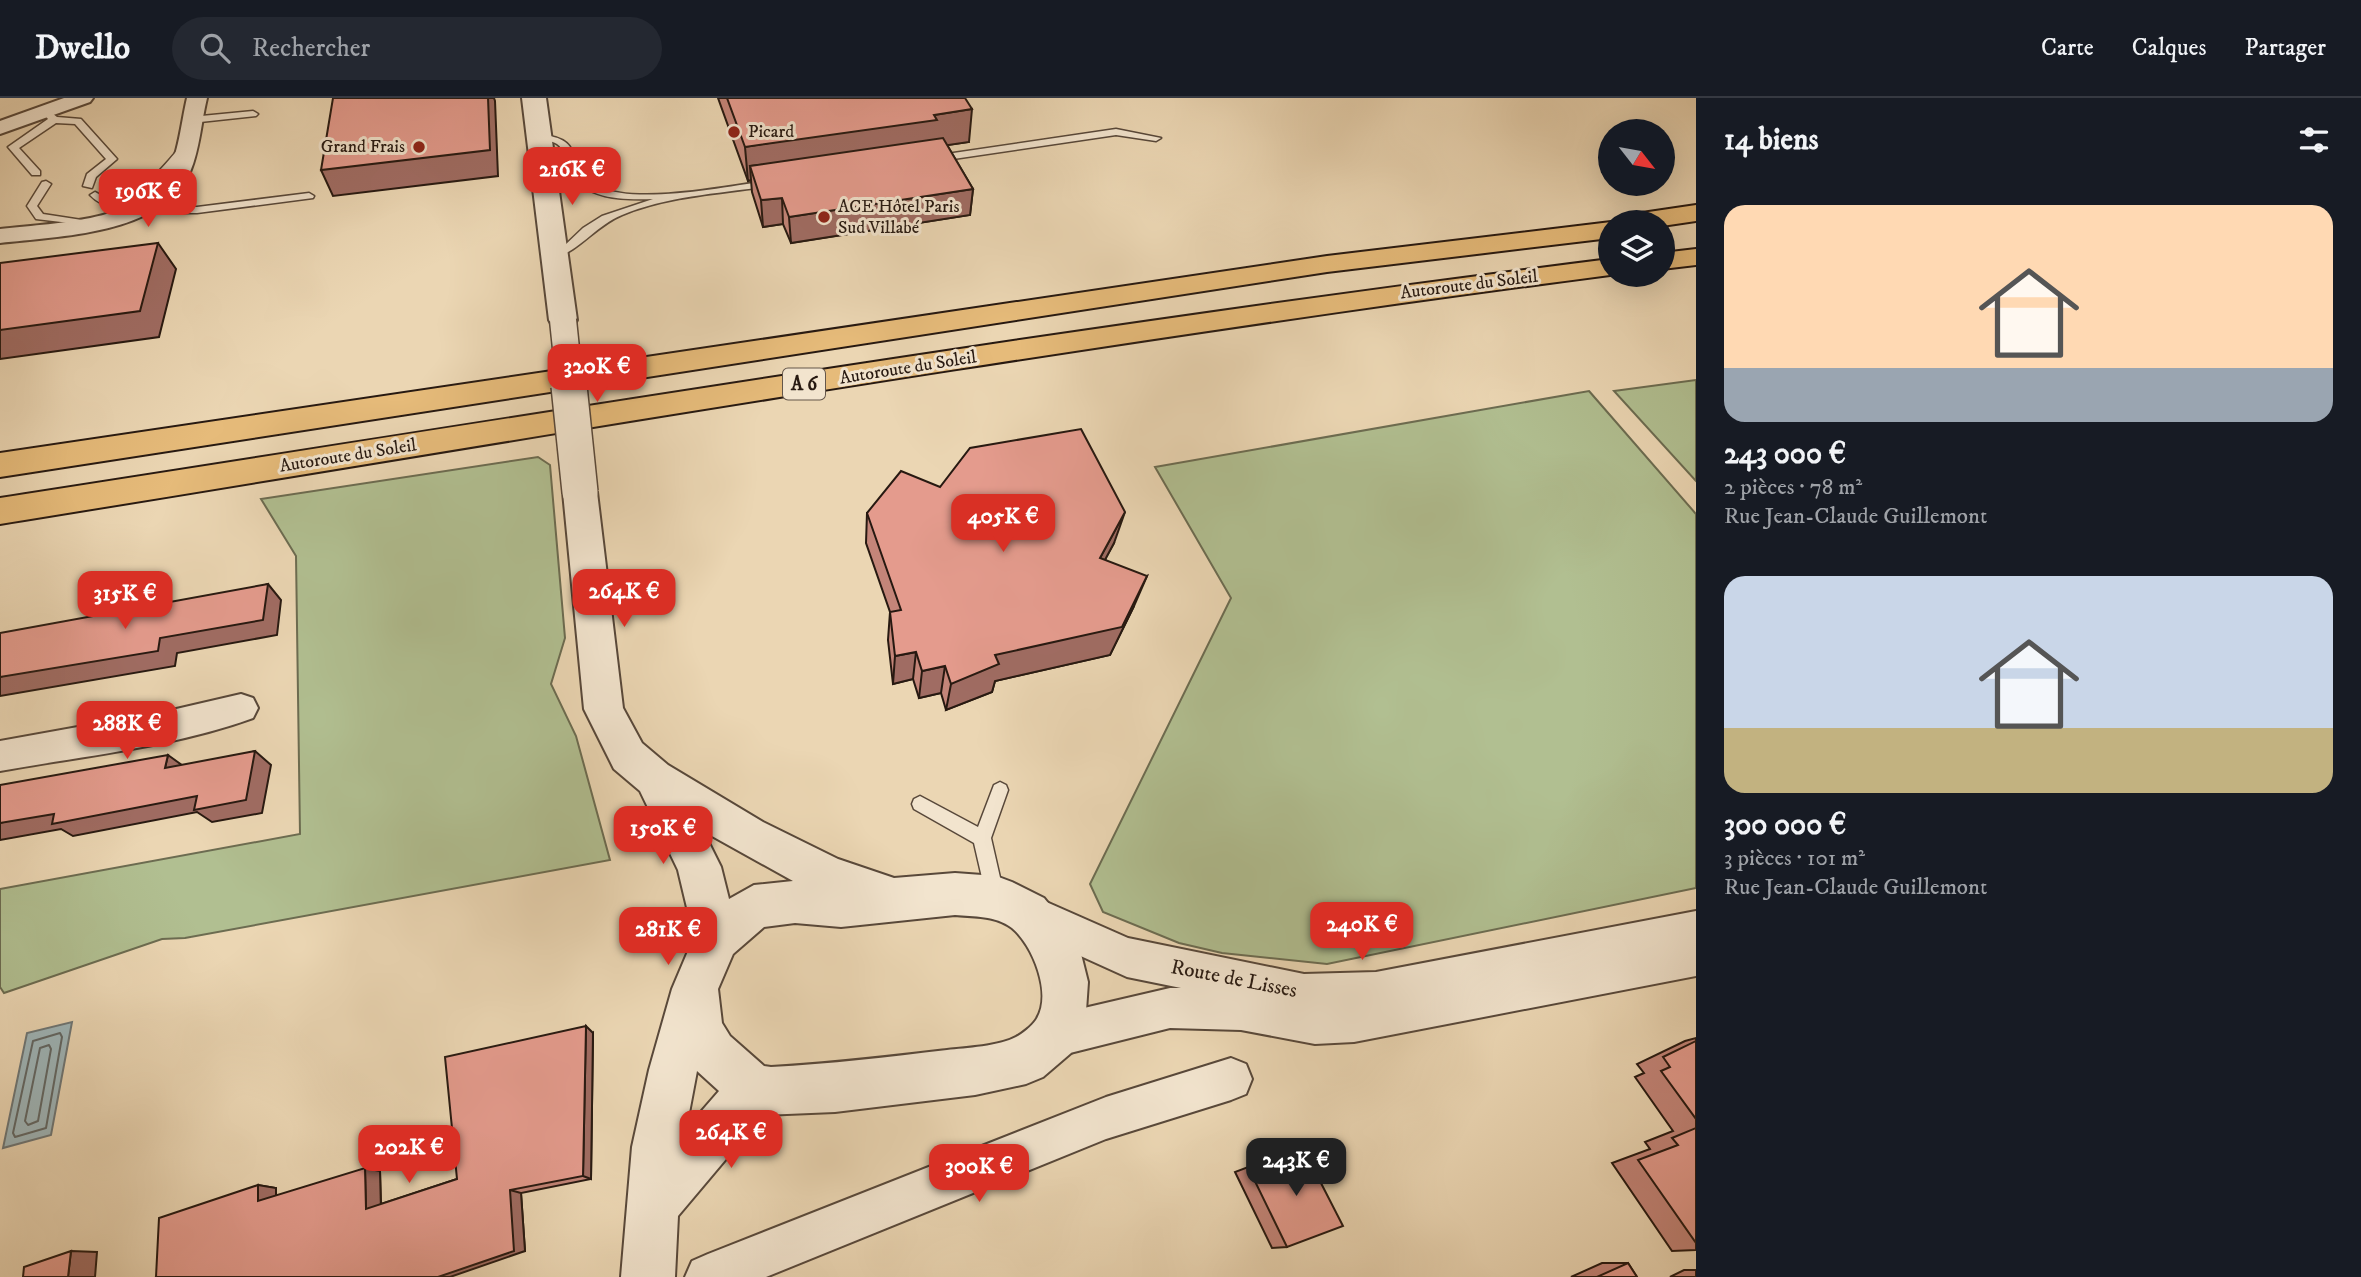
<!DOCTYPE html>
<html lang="fr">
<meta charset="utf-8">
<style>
:root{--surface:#171b24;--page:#242831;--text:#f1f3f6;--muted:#9ea1a6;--line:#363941;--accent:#d93025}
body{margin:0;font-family:"IM FELL DW Pica",serif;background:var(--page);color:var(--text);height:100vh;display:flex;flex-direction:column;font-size:26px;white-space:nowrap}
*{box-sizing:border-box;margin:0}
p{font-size:23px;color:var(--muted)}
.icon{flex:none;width:38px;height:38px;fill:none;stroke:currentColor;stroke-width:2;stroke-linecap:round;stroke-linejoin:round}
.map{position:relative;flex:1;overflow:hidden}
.sheet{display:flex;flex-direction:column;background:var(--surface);width:665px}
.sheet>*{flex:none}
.needle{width:46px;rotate:121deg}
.controls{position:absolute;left:1598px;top:21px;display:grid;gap:14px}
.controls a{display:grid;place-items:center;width:77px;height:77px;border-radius:50%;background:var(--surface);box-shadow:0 7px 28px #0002;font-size:35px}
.price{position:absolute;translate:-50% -60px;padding:0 16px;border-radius:14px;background:var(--accent);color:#fff;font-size:23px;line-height:46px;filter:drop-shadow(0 2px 4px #0008)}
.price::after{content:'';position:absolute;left:50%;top:42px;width:21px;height:16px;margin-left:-10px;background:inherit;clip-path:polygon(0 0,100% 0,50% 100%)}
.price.selected{background:#222;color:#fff}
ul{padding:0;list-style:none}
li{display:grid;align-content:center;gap:14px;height:371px;padding:0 28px}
li span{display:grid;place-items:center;height:217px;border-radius:21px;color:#555}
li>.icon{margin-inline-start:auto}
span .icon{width:126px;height:126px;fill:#fffc;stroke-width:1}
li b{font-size:30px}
h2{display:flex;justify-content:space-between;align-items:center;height:84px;padding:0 28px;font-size:30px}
header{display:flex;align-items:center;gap:42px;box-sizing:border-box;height:98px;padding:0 35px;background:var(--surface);border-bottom:2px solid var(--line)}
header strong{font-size:33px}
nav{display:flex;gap:38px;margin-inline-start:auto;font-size:24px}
.search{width:490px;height:63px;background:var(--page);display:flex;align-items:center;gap:18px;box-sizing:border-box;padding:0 24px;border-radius:38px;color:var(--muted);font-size:26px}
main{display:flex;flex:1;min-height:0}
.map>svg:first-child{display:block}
.green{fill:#b1bf91;stroke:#6c6c51;stroke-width:2}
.water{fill:#9fb6b9;stroke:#6f7776;stroke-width:2}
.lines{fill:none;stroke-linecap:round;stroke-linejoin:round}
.shore{stroke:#636865;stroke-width:2}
.service-casing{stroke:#58483a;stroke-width:3}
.minor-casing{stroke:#58483a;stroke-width:4}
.tertiary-casing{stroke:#58483a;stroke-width:4}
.motorway-casing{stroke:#271911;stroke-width:4}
.service{fill:#f2e4ce;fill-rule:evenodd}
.minor{fill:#f2e4ce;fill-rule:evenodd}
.tertiary{fill:#f2e4ce;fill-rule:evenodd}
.motorway{fill:#e6bb7a;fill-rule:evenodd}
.tertiary-bridge-far1-casing{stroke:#58483a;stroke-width:29;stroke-linecap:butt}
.tertiary-bridge-casing{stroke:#58483a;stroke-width:38;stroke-linecap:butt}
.tertiary-bridge-far1{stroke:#f2e4ce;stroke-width:26}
.tertiary-bridge{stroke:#f2e4ce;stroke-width:35}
.wall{fill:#c48579;stroke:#271911;stroke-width:2}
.shaded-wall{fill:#a06c63;stroke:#271911;stroke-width:2}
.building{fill:#e49b8d;stroke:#271911;stroke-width:2}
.poi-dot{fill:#8f2418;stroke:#f2e4ce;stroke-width:2.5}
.labels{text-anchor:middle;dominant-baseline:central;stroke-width:6;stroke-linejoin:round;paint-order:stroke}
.far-poi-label{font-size:18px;fill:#271911;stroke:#f2e4ce;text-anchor:start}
.far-street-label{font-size:18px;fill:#271911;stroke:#f2e4ce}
.shield{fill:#f2e4ce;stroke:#64564a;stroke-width:2}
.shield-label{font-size:19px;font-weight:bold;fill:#271911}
.street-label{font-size:21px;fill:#271911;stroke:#f2e4ce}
</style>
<header>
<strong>Dwello</strong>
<div class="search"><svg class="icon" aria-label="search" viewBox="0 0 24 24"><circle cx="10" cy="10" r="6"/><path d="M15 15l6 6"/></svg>Rechercher</div>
<nav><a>Carte</a><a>Calques</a><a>Partager</a></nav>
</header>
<main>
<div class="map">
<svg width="1696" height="1179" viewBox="0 0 1696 1179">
<rect width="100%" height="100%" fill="#ebd6b3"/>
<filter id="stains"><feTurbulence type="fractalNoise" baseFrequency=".00286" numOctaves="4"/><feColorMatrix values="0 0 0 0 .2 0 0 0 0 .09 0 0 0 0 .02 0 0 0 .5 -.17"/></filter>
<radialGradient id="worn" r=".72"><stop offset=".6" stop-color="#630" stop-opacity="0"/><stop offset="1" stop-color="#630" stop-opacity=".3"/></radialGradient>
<path class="green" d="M1696,282V383L1614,293Z
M1589,293L1696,416V790L1327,866L1222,855L1179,845L1103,814L1090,786L1231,500L1155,369Z
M538,359L550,367L565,540L551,586L576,638L610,762L185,840L162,841L4,895L0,889V791L300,736L296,458L261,401Z"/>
<path class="water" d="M72,924L51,1037L3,1050L27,935Z"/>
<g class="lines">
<path class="shore" d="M60,935L62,939L46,1030L15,1039L13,1035L33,943Z
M49,947L51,951L38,1023L28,1027L25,1023L40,950Z"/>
<defs>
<path id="service" d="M48,12L57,19L81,21L117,61L96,79L92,90L83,88L87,76L106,61L75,26L56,25L19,50L40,73V77H32L8,49L48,21L43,15Z
M253,13L258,16L256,18L191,25L186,22L191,19Z
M1116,31L1161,40L1156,43L1116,37L933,64L928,61L933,58Z
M539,37C590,39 563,73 599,89C638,107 729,88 772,82L777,85L772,88C723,95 668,98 622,117C595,128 580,153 554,160L548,157L563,149L583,130L602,118L653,101C624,102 582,102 569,71C565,63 565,51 557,46C551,42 542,43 536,42L534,40Z
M181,48L190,50C169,77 125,133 90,97L95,94C100,96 104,101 109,102C131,110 169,62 181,48Z
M46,83L51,86L37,108L43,116L95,124V128L36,121L27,108L42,84Z
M309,95L314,98L313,100L197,115H139L134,112L139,109H197Z
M1000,684L1006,687L1008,692L991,740L1004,797L1001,803L995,806L989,803L986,797L974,745L914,711L912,706L914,701L920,698L978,729L994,687Z"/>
<path id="minor" d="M64,0H93L90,4L0,36V23Z
M187,0H207C201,24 200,51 190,74C162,137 59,138 0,145V131C49,125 137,125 166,78C179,56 181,25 187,0Z
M241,596L253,600L258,610L253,620C173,649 84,658 0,673V643L172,612Z
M1035,799L1128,840L1304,876L1376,874L1696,813V878L1354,944L1315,946L1241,932L1170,930L1054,959L1039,953L1033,938L1039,923L1054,917L1170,890H1181L1127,879L1021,831L1016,818L1021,805Z
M1231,960L1246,966L1252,981L1246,996L1231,1002L1106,1041L766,1179H685L692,1163L708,1156L1106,999Z"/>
<path id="tertiary" d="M522,0H546L577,222L573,229L563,231L553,229L549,222Z
M580,382L592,385L597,394L623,610L642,645L668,667L763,724L838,761L894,780L955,775L996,778L1012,784L1044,800L1073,836L1080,852L1088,884L1086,913L1071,955L1043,979L1026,986L975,997L835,1014L763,1017L678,1118L675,1179H621L632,1049L649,972L672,891L694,839L678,772L640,693L614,671L584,611L563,394L568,385ZM703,733L793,783L754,787L729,801L721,769ZM955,817C974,819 995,817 1012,830C1033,847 1053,897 1036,922C1032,928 1022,936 1016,939C1000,948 965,950 947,952C888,959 830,966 771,969L764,968L730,938L722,925L718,891L733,856L764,829L795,825L841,829ZM697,973L719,993L686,1031Z"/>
<path id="motorway" d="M1696,107V123L1662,128V124H1622L1626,118L1635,116Z
M1611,124L1610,140L1327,174L0,379V355L1327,158Z
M1696,151V167L1662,171V155Z
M1610,161V177H1612H1610C1071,247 536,339 0,426V400C536,317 1072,228 1610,161Z"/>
</defs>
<use href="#service" class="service-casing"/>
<use href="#minor" class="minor-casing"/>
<use href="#tertiary" class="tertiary-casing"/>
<use href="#motorway" class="motorway-casing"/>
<use href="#service" class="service"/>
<use href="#minor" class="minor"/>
<use href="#tertiary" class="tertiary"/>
<use href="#motorway" class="motorway"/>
<defs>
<path id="tertiary-bridge-far1" d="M563,222L570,289"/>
<path id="tertiary-bridge" d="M569,288L580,394"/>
</defs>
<use href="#tertiary-bridge-far1" class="tertiary-bridge-far1-casing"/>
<use href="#tertiary-bridge" class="tertiary-bridge-casing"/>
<use href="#tertiary-bridge-far1" class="tertiary-bridge-far1"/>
<use href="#tertiary-bridge" class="tertiary-bridge"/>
</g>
<path class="wall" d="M718,0H965L969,44L947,47L973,91L970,117L791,145L783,126L763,129L752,94L751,82L748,83Z
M940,389L1114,445L1105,461L1134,508L1110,557L995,583L992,594L946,612L941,595L919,600L913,581L893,586L888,542L890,514L866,445L867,415Z
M593,935L591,1081L521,1095L525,1153L156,1179L258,1087L276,1090V1098L380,1073L381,1106L457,1081Z
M1696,940V1152L1672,1153L1612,1065L1650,1051L1645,1044L1673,1033L1635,979L1644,975L1637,966L1685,943Z
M1303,1050L1287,1149L1272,1150L1235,1074L1288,1054Z
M1602,1165H1628L1637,1179H1571Z
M1684,1172H1696V1179H1670Z"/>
<path class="shaded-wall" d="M488,0H494L495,3L498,78L333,98L321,72Z
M972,11L969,44L935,49L750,68L751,82L748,83L745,49L934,17Z
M973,91L970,117L791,145L789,119Z
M782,100L783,126L763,129L761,102Z
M158,145L176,171L159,239L0,261V232Z
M1125,414L1114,445L1090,490L1100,460Z
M1147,478L1134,508L1110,557L995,583L992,594L946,612L951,586L995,557Z
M268,486L281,502L277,537L177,555L175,568L0,598V579Z
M916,554L913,581L893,586L895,558Z
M945,568L941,595L919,600L922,573Z
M255,653L271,667L262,715L212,724L197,714L73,738L61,731L0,742V725Z
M168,657L186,670H165Z
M586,928L593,935L591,1081L583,1078Z
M365,1070L380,1073L381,1113L366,1111Z
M258,1087L276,1090V1105L258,1103Z
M510,1092L521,1095L525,1153L450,1179H438Z
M71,1153L97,1154L95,1179H68Z"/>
<path class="building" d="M333,0H488L490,52L321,72Z
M727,0H965L972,11L934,17L937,22L745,49Z
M943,40L973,91L789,119L782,100L761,102L750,68Z
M158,145L140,213L0,232V165Z
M1081,331L1125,414L1100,460L1147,478L1122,529L995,557L999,566L951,586L945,568L922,573L916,554L895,558L890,514L901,512L867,415L901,373L940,389L970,350Z
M268,486L263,522L160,540L158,553L0,579V535Z
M255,653L246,702L194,712L197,698L52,726L54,716L0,725V687L168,657L165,670Z
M586,928L583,1078L510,1092L514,1153L438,1179H156L159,1120L258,1087V1103L365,1070L366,1111L457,1081L445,959Z
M1696,943V1021L1661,973L1670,969L1663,959Z
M1696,1030V1145L1638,1062L1678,1047L1672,1040Z
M1303,1050L1343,1128L1287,1149L1249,1071Z
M71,1153L68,1179H23L24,1169Z
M1628,1165L1637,1179H1597Z"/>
<g class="poi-dot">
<circle cx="734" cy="34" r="7"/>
<circle cx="419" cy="49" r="7"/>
<circle cx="824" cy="119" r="7"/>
</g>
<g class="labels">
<g class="far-poi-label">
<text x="748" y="34">Picard</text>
<text x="405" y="49" text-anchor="end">Grand Frais</text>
<text x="838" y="109">ACE Hôtel Paris<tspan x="838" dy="21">Sud Villabé</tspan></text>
</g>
<g class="far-street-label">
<text transform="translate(1469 187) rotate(-7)">Autoroute du Soleil</text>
<text transform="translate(908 270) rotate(-9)">Autoroute du Soleil</text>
<text transform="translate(348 358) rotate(-9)">Autoroute du Soleil</text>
</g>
<rect class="shield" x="783" y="270.5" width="42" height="31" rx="5"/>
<g class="shield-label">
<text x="804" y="286">A 6</text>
</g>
<g class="street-label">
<text transform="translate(1234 881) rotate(11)">Route de Lisses</text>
</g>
</g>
<rect width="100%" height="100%" filter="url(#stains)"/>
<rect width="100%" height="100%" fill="url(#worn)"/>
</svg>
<div class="controls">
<a><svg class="needle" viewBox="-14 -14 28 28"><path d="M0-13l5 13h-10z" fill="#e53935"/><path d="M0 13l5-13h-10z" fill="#9ea1a6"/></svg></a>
<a><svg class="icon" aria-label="layers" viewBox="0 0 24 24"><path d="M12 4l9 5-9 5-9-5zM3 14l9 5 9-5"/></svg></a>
</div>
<b class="price" style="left:572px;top:109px">216K €</b>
<b class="price" style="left:148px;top:131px">196K €</b>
<b class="price" style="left:597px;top:306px">320K €</b>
<b class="price" style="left:1003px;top:456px">405K €</b>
<b class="price" style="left:624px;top:531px">264K €</b>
<b class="price" style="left:125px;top:533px">315K €</b>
<b class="price" style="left:127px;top:663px">288K €</b>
<b class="price" style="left:663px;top:768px">150K €</b>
<b class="price" style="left:1362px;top:864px">240K €</b>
<b class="price" style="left:668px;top:869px">281K €</b>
<b class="price" style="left:731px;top:1072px">264K €</b>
<b class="price" style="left:409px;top:1087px">202K €</b>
<b class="price selected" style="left:1296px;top:1100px">243K €</b>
<b class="price" style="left:979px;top:1106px">300K €</b>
</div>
<section class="sheet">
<h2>14 biens<svg class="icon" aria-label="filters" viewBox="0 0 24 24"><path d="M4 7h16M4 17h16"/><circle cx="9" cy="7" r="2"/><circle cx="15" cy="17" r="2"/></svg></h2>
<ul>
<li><span style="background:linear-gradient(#ffd9b3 75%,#9aa5b1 0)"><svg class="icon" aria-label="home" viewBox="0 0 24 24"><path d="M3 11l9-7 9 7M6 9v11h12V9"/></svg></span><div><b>243 000 €</b><p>2 pièces · 78 m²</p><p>Rue Jean-Claude Guillemont</p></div></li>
<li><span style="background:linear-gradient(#c9d6e8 70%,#c2b280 0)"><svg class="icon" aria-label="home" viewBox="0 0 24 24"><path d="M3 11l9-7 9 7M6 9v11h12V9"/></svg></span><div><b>300 000 €</b><p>3 pièces · 101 m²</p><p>Rue Jean-Claude Guillemont</p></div></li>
</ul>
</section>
</main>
